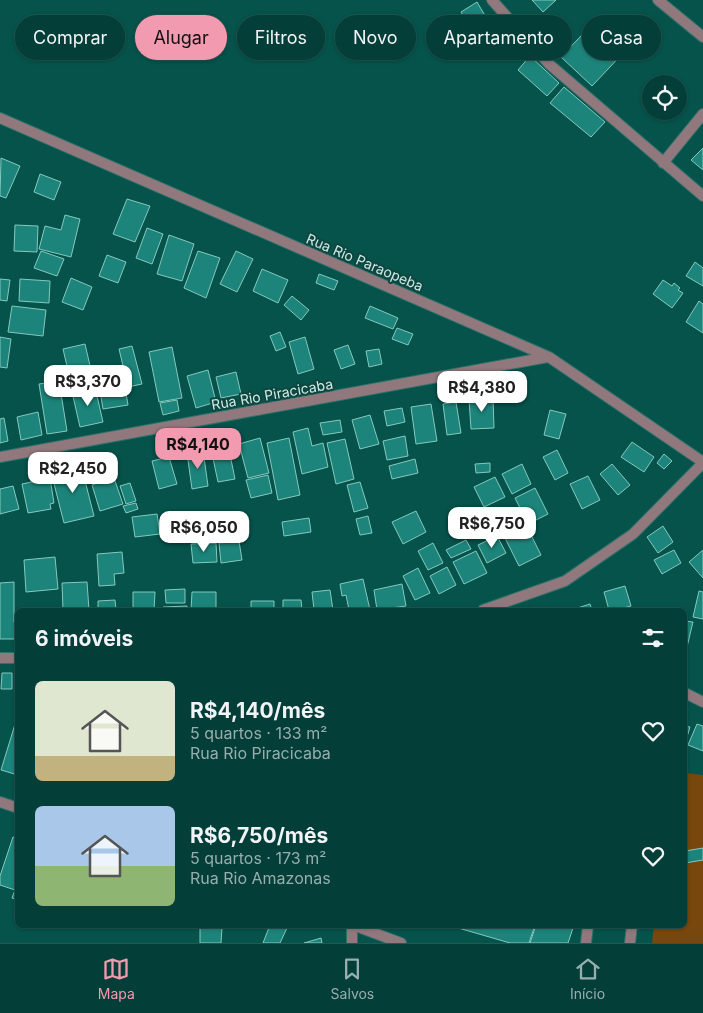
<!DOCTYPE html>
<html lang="pt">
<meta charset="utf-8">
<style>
:root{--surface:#043e38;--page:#0d4540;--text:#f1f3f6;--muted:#97aeae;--line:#255753;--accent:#f29aaf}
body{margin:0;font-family:Inter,sans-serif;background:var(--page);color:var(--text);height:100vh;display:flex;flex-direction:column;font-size:19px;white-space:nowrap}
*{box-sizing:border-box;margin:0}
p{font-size:16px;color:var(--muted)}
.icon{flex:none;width:28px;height:28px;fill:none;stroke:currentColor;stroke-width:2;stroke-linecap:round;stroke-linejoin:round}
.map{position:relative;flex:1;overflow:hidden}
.details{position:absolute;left:15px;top:608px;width:672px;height:320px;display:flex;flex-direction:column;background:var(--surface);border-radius:8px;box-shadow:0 1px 4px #0004,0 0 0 1px var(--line)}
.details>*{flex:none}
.hud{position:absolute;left:15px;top:15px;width:674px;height:45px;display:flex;gap:10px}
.buttons{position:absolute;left:642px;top:75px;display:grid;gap:10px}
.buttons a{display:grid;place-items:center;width:45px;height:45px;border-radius:50%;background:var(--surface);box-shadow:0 1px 4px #0004,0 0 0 1px var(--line);font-size:25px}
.price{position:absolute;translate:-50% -42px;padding:0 11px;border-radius:10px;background:#fff;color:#222;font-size:16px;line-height:32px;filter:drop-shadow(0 1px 2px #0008)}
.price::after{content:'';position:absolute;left:50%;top:30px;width:15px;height:11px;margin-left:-8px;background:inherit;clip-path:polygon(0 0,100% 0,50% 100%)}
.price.selected{background:var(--accent);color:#111}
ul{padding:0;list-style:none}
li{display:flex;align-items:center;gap:15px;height:125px;padding:0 20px}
li span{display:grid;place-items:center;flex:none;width:140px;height:100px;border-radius:8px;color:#555}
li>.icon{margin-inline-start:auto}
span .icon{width:60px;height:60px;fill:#fffc;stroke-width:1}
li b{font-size:21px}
h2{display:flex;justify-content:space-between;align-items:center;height:60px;padding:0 20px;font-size:21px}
.chip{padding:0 18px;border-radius:22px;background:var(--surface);box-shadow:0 1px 4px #0004,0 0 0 1px var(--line);font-size:18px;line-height:45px}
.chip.selected{background:var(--accent);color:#111}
.dock{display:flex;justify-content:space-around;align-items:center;height:70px;border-top:1px solid var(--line);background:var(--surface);font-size:14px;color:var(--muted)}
.dock a{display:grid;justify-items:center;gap:2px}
.dock .selected{color:var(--accent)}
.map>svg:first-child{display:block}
.green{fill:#77470d}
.building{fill:#1c847a;stroke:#86c8be}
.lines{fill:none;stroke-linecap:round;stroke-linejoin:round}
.service-casing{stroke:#2d716a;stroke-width:12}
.minor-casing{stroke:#2d716a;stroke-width:12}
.tertiary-casing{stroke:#2d716a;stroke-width:12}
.service{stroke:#91787d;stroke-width:10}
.minor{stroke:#91787d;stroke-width:10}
.tertiary{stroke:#91787d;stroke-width:10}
.labels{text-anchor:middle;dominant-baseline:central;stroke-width:4;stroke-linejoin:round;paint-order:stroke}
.street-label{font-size:14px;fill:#cbebe5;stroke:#114640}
</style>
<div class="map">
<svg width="703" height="943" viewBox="0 0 703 943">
<rect width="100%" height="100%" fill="#05534b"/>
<path class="green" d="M685,773L703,775V943H652L654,925H685Z"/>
<path class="building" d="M532,0H556L543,12Z
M477,2L487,19L471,29L461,12Z
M596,20L627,49L592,86L561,57Z
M530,56L559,83L547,96L518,70Z
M564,87L605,122L591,137L550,103Z
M703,148V170L691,160Z
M1,158L20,166L6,198L0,196Z
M40,174L61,182L54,200L34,192Z
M127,199L150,206L135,242L113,234Z
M65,215L80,219L71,257L39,249L45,226L61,230Z
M15,225L38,226L37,252L14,251Z
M147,228L163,234L152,264L136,258Z
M169,235L194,244L182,281L157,274Z
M41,251L64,259L57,276L34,268Z
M198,251L220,258L206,298L184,288Z
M236,251L253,259L237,292L220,284Z
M107,255L126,262L118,283L99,276Z
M695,262L703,268V286L686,276Z
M262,269L288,280L278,303L253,291Z
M319,274L338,281L334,290L316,283Z
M71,278L92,287L83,310L62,302Z
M0,279L10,280L7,301L0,300Z
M20,279L50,281L49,303L19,301Z
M663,280L672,286L674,283L680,288L678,290L683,293L672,308L653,294Z
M292,296L309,310L301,320L284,305Z
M699,301L703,304V333L686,322Z
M12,306L46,310L43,336L8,332Z
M370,306L398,318L393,329L365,318Z
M397,328L413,334L408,345L392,339Z
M280,332L286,347L276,351L270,336Z
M0,337L11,339L7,368L0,367Z
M305,337L314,369L298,374L289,342Z
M85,344L91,370L69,375L63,349Z
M348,345L355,364L341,369L334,350Z
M132,346L142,384L128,387L119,349Z
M172,347L182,398L159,402L149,352Z
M379,349L382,364L369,367L366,351Z
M122,369L128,405L103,409L97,373Z
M208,370L216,402L196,408L187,376Z
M236,372L241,394L221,398L216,377Z
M59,381L67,431L47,434L39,384Z
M95,387L103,422L80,427L72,392Z
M493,397L494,428L471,429L469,399Z
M177,400L179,411L163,415L160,403Z
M456,402L461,433L447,435L443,404Z
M431,404L437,441L416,444L411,407Z
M402,408L405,422L387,426L384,411Z
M550,410L566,414L559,439L544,435Z
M38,412L42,435L21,440L17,417Z
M370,415L379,444L360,449L352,420Z
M4,418L8,441L0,443V419Z
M340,420L342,432L323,435L320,423Z
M308,428L312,446L323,443L328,467L302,474L293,432Z
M405,436L408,456L387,460L383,441Z
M260,438L269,473L248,478L239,444Z
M289,438L300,495L278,500L267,443Z
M345,439L354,479L336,484L327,443Z
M632,442L654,457L644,472L621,457Z
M228,445L235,479L218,482L211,449Z
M203,450L208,486L192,489L187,453Z
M557,450L568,473L555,480L543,457Z
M664,454L672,461L664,469L657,463Z
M169,457L177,484L159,489L152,461Z
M415,459L418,473L392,479L389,466Z
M108,460L112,474L91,480L87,466Z
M490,463V472L476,473L475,464Z
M522,464L531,484L512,494L502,474Z
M612,464L630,485L618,495L600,474Z
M81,465L94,516L64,523L51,472Z
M268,475L272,493L251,498L246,480Z
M588,476L600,500L582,509L570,484Z
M495,477L505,497L484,507L474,487Z
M50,478L54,503L50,504L51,509L28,513L22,484Z
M114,478L123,504L100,511L92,485Z
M360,482L368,508L354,512L347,485Z
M130,483L136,501L126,504L120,486Z
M13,486L19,509L0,514V489Z
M535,488L548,514L528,524L515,498Z
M136,503L138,509L126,513L123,506Z
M416,511L426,532L403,544L392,522Z
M157,514L160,534L135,537L132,517Z
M213,514L214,539L199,540L197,516Z
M241,516L244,534L227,537L224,519Z
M368,516L372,533L360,535L356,519Z
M309,518L311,532L284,536L282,522Z
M525,523L541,555L519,566L503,534Z
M663,526L673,542L658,553L647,537Z
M497,536L506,553L487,563L478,545Z
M466,540L471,549L451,558L446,550Z
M239,541L242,560L221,563L219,543Z
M216,543L217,562L193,563L191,544Z
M433,543L443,563L428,570L418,551Z
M674,550L681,563L662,574L654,560Z
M703,550V578L689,562Z
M476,551L487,573L464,584L453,562Z
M122,552L124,573L114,574L115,585L99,586L97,554Z
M55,557L58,589L26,592L24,560Z
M447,567L456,585L439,594L430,576Z
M418,568L430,593L415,600L403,576Z
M363,579L370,610H349L346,595L342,596L340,584Z
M14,582V622H18V639H0V583Z
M87,582L89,610H63L62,583Z
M402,584L406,606L377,610L374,590Z
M625,586L631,606L615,610H609L604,592Z
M185,589V603H166L165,590Z
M330,590L333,610H314L312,592Z
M699,591L703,592V619L693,617Z
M133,592H155L154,610H133Z
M192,592H216V610H191Z
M115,600L116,610H98V601Z
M283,600H301L302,610H283Z
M251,601H274V610H251Z
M590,604L592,610H571Z
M187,606V610H163V607Z
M685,621L693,622L687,647H685Z
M2,673H12V689H1Z
M16,721L18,722V775L1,770Z
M697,724L703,726V751L688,745Z
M685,726L690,727L687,737H685Z
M13,837L18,839V900L12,898L15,890L0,885V876Z
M703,848V860L685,863V851Z
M270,925H280L287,928L280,943H263Z
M448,925H535L529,943H510Z
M536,925H574L568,943H530Z
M200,928H222L221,943H200Z
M321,938L322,943H304Z"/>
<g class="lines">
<defs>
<path id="service" d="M586,943L588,925
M630,943L632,925"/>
<path id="minor" d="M658,0L703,37
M0,118L549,357L703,462
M663,163L703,114
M0,457L548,357
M483,610L565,581L633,534L703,463
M0,658H18
M685,693L703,702
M352,925V943"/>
<path id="tertiary" d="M492,0L549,64L703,196
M0,802L18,808
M353,925L401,943"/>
</defs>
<use href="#service" class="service-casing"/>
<use href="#minor" class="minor-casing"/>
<use href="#tertiary" class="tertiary-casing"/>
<use href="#service" class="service"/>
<use href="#minor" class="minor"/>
<use href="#tertiary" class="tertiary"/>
</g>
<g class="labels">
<g class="street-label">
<text transform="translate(365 262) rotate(23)">Rua Rio Paraopeba</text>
<text transform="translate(272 394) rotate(-10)">Rua Rio Piracicaba</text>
</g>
</g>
</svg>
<div class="buttons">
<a><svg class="icon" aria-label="locate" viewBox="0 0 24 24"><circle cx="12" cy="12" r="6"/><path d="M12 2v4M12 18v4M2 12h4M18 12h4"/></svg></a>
</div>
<b class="price" style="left:88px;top:407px">R$3,370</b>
<b class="price" style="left:482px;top:413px">R$4,380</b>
<b class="price selected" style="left:198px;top:470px">R$4,140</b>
<b class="price" style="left:73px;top:494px">R$2,450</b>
<b class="price" style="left:492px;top:549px">R$6,750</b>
<b class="price" style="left:204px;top:553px">R$6,050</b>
<div class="hud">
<a class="chip">Comprar</a>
<a class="chip selected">Alugar</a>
<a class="chip">Filtros</a>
<a class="chip">Novo</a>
<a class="chip">Apartamento</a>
<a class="chip">Casa</a>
</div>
<section class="details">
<h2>6 imóveis<svg class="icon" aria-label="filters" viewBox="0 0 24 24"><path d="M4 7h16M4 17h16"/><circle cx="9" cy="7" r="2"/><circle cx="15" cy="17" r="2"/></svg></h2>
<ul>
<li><span style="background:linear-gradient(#dfe7d0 75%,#c2b280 0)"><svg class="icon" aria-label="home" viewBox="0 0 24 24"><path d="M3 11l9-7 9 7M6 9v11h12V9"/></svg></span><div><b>R$4,140/mês</b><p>5 quartos · 133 m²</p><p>Rua Rio Piracicaba</p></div><svg class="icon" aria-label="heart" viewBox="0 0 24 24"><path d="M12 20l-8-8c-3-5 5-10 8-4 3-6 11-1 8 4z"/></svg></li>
<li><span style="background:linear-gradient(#a9c7e8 60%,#8fb573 0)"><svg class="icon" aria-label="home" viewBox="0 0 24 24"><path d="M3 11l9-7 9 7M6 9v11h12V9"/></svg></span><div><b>R$6,750/mês</b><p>5 quartos · 173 m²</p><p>Rua Rio Amazonas</p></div><svg class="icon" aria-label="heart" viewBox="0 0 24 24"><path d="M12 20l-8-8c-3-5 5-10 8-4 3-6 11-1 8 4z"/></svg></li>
</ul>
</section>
</div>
<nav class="dock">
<a class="selected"><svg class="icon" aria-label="map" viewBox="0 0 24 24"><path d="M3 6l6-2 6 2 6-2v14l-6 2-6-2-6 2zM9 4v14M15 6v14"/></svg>Mapa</a>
<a><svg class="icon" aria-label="saved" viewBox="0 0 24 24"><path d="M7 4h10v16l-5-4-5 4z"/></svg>Salvos</a>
<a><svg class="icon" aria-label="home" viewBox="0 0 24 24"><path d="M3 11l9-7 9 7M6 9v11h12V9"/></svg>Início</a>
</nav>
